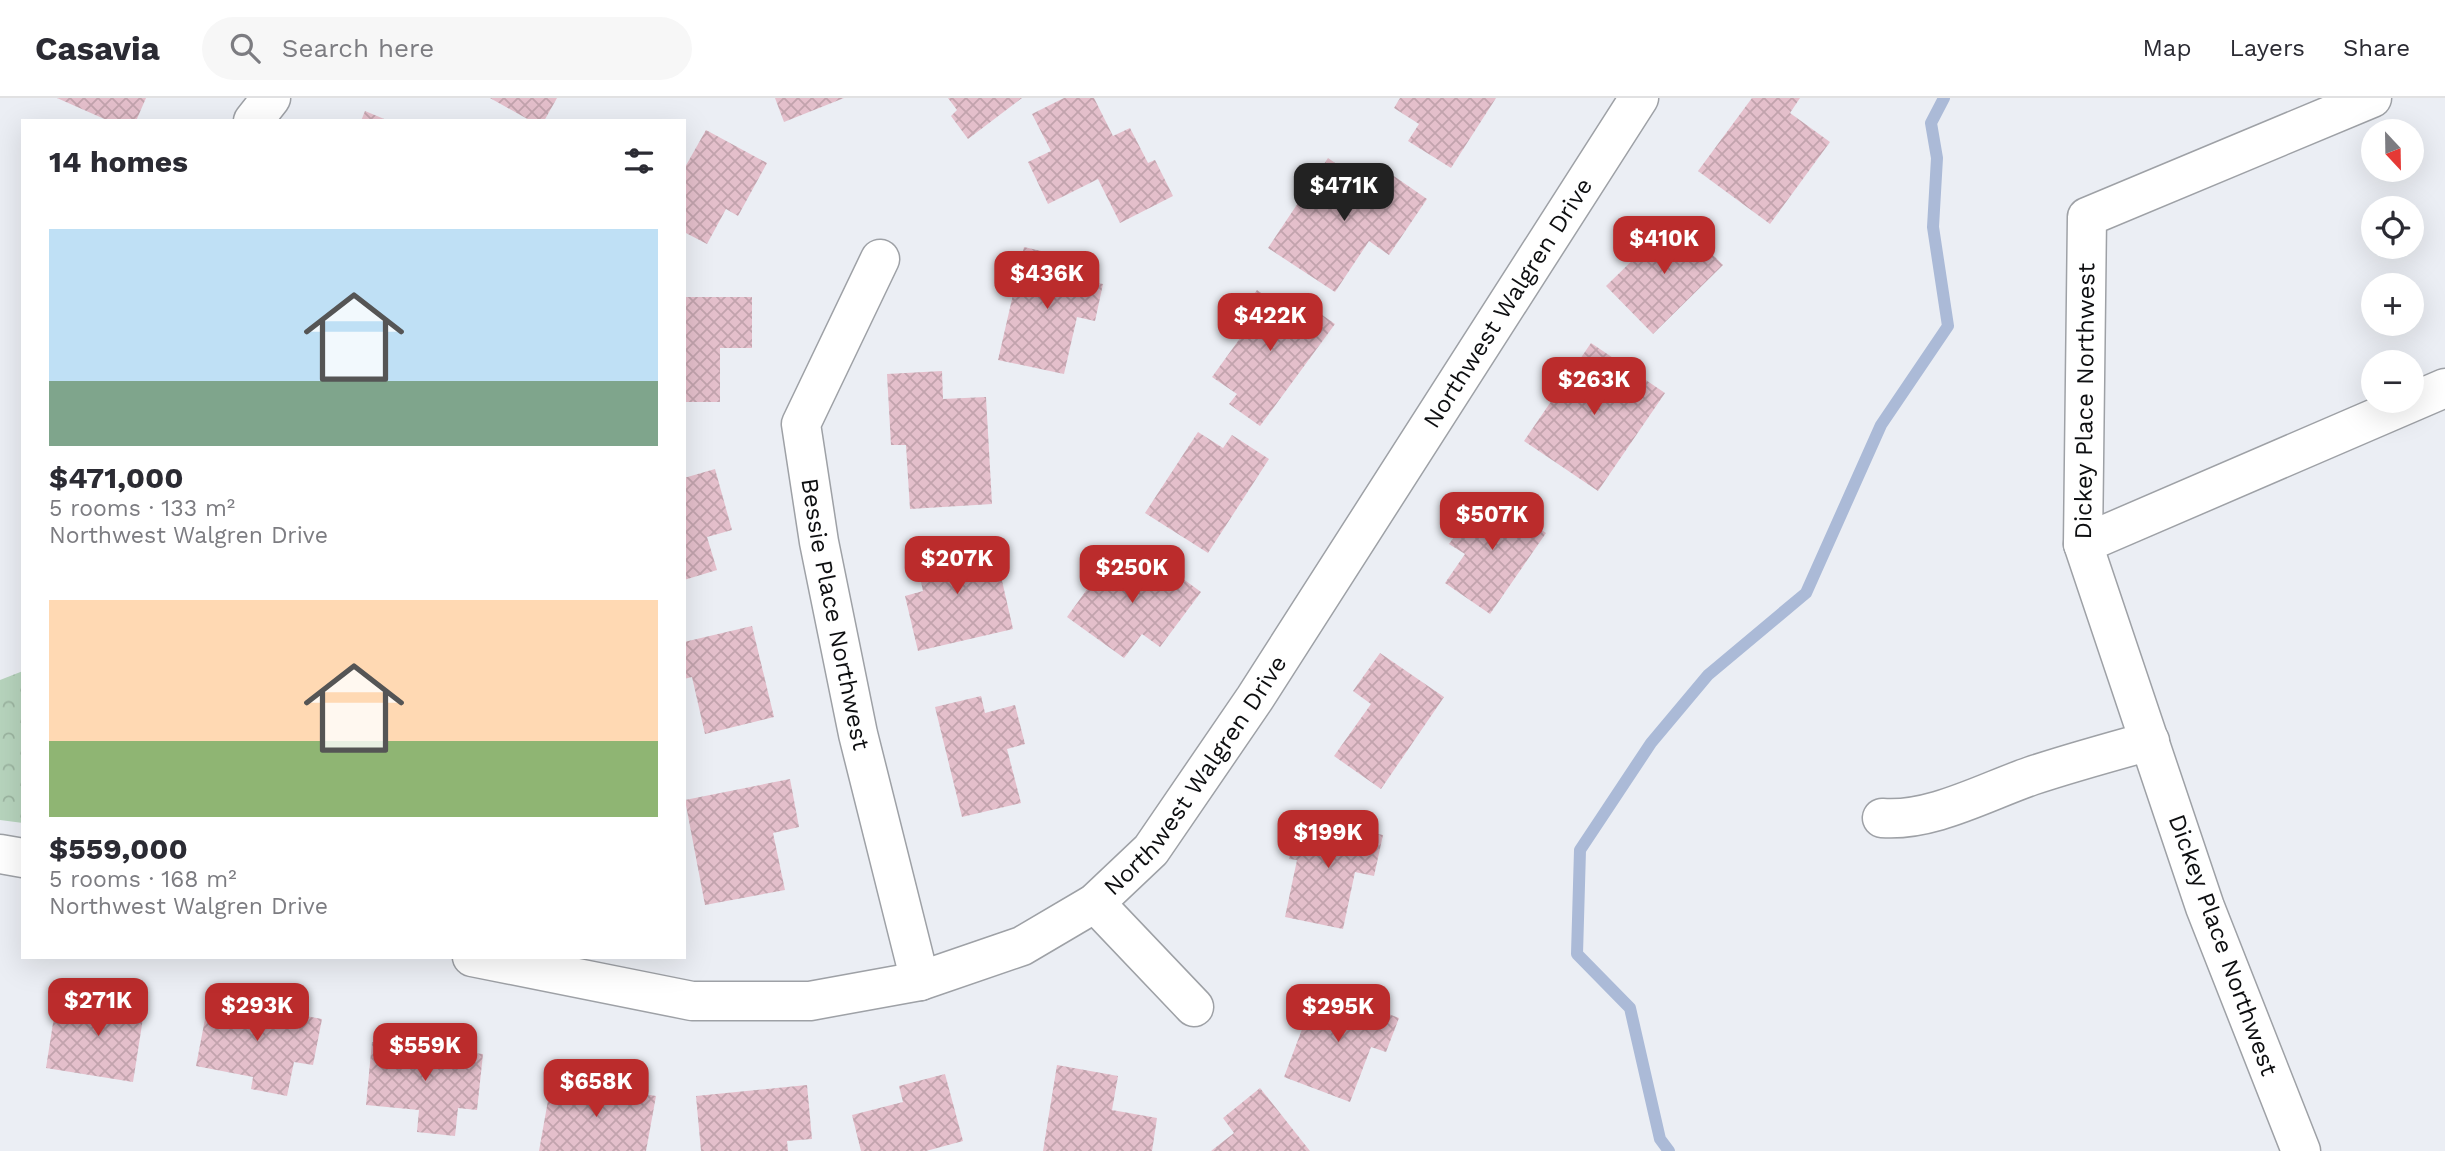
<!DOCTYPE html>
<meta charset="utf-8">
<style>
:root{--surface:#fff;--page:#f7f7f7;--text:#2b2b33;--muted:#7c7c81;--line:#e1e1e2;--accent:#bb2c2c}
body{margin:0;font-family:"Work Sans",sans-serif;background:var(--page);color:var(--text);height:100vh;display:flex;flex-direction:column;font-size:26px;white-space:nowrap}
*{box-sizing:border-box;margin:0}
p{font-size:23px;color:var(--muted)}
.icon{flex:none;width:38px;height:38px;fill:none;stroke:currentColor;stroke-width:2;stroke-linecap:round;stroke-linejoin:round}
.map{position:relative;flex:1;overflow:hidden}
.sheet{position:absolute;left:21px;top:21px;width:665px;height:840px;display:flex;flex-direction:column;background:var(--surface);border-radius:0px;box-shadow:0 7px 28px #0002}
.sheet>*{flex:none}
.needle{width:46px;rotate:158deg}
.fabs{position:absolute;left:2361px;top:21px;display:grid;gap:14px}
.fabs a{display:grid;place-items:center;width:63px;height:63px;border-radius:50%;background:var(--surface);box-shadow:0 7px 28px #0002;font-size:35px}
.price{position:absolute;translate:-50% -60px;padding:0 16px;border-radius:14px;background:var(--accent);color:#fff;font-size:23px;line-height:46px;filter:drop-shadow(0 2px 4px #0008)}
.price::after{content:'';position:absolute;left:50%;top:42px;width:21px;height:16px;margin-left:-10px;background:inherit;clip-path:polygon(0 0,100% 0,50% 100%)}
.price.selected{background:#222;color:#fff}
ul{padding:0;list-style:none}
li{display:grid;align-content:center;gap:14px;height:371px;padding:0 28px}
li span{display:grid;place-items:center;height:217px;border-radius:0px;color:#555}
li>.icon{margin-inline-start:auto}
span .icon{width:126px;height:126px;fill:#fffc;stroke-width:1}
li b{font-size:30px}
h2{display:flex;justify-content:space-between;align-items:center;height:84px;padding:0 28px;font-size:30px}
header{display:flex;align-items:center;gap:42px;box-sizing:border-box;height:98px;padding:0 35px;background:var(--surface);border-bottom:2px solid var(--line)}
header strong{font-size:33px}
nav{display:flex;gap:38px;margin-inline-start:auto;font-size:24px}
.search{width:490px;height:63px;background:var(--page);display:flex;align-items:center;gap:18px;box-sizing:border-box;padding:0 24px;border-radius:38px;color:var(--muted);font-size:26px}
.map>svg:first-child{display:block}
.forest{fill:url(#forest-crowns)}
.lines{fill:none;stroke-linecap:round;stroke-linejoin:round}
.stream{stroke:#abbad7;stroke-width:12}
.building{fill:url(#building-cross-hatch)}
.minor-casing{stroke:#9ea1a6;stroke-width:41}
.minor{stroke:#fff;stroke-width:38}
.labels{text-anchor:middle;dominant-baseline:central;stroke-width:5;stroke-linejoin:round;paint-order:stroke}
.street-label{font-size:24px;fill:#0e0f11;stroke:#fff}
</style>
<header>
<strong>Casavia</strong>
<div class="search"><svg class="icon" aria-label="search" viewBox="0 0 24 24"><circle cx="10" cy="10" r="6"/><path d="M15 15l6 6"/></svg>Search here</div>
<nav><a>Map</a><a>Layers</a><a>Share</a></nav>
</header>
<div class="map">
<svg width="2445" height="1053" viewBox="0 0 2445 1053">
<defs>
<pattern id="forest-crowns" width="20" height="18" patternUnits="userSpaceOnUse" patternTransform="scale(1.75)"><rect width="20" height="18" fill="#b7d4bd"/><path d="M2 6a3 3 0 1 1 6 0M12 15a3 3 0 1 1 6 0" fill="none" stroke="#9cb5a1"/></pattern>
<pattern id="building-cross-hatch" width="8" height="8" patternUnits="userSpaceOnUse" patternTransform="scale(1.75)"><rect width="8" height="8" fill="#e4bfcb"/><path d="M0 0l8 8M0 8l8-8" fill="none" stroke="#c2a3ad"/></pattern>
</defs>
<rect width="100%" height="100%" fill="#ebeef4"/>
<path class="forest" d="M23,573V725L0,722V582Z"/>
<g class="lines">
<path class="stream" d="M1669,1053L1660,1041L1630,910L1577,856L1580,752L1651,645L1708,577L1806,495L1881,327L1948,228L1933,129L1937,60L1931,25L1944,0"/>
</g>
<path class="building" d="M57,0H146L136,23H109Z
M490,0H557L544,23H531Z
M775,0H844L784,24Z
M948,0H1022L968,41L951,18L957,12Z
M1064,0H1094L1113,38L1130,30L1148,65L1155,62L1173,98L1120,125L1098,81L1048,106L1028,64L1051,53L1032,16Z
M1400,0H1496L1451,70L1408,43L1419,26L1394,10Z
M1752,0H1800L1790,15L1830,44L1770,126L1698,73Z
M365,13L389,23H361Z
M706,32L767,65L738,118L726,111L707,146L684,134V71Z
M1328,60L1375,93L1388,74L1427,101L1389,157L1369,143L1335,194L1268,150Z
M1676,120L1723,167L1653,236L1606,188Z
M1024,149L1076,161L1072,179L1103,186L1095,223L1077,219L1064,276L998,262Z
M1257,192L1288,214L1298,200L1335,226L1260,328L1229,306L1237,296L1212,279L1246,232L1234,224Z
M684,199H752V250H720V304H684Z
M1591,245L1665,295L1598,393L1524,343Z
M942,273L943,301L986,299L992,406L910,411L906,347H891L887,276Z
M1198,334L1223,350L1232,337L1269,361L1208,455L1145,415Z
M715,371L732,432L707,439L717,472L684,482V380Z
M1486,394L1546,435L1490,516L1445,485L1465,456L1449,446Z
M967,439L971,457L995,452L1013,531L918,553L905,498L923,493L914,451Z
M1114,454L1153,483L1164,467L1201,494L1160,549L1142,536L1124,560L1067,519Z
M752,528L774,619L705,636L692,579L684,581V544Z
M1380,555L1444,599L1381,691L1334,658L1371,606L1353,593Z
M981,598L985,615L1015,607L1025,646L1007,651L1021,705L962,719L935,609Z
M790,681L799,729L773,735L785,792L705,807L685,702Z
M1298,719L1383,737L1374,778L1355,774L1343,831L1285,819L1297,762L1289,761Z
M1318,889L1399,920L1386,954L1371,949L1350,1004L1284,979Z
M104,894L146,901L133,984L46,970L56,906L101,912Z
M209,900L322,921L313,967L294,964L287,998L251,991L253,979L196,968Z
M372,944L483,956L477,1012L458,1010L455,1038L417,1034L419,1012L366,1007Z
M1057,967L1118,978L1112,1012L1157,1020L1152,1053H1043Z
M945,976L963,1043L926,1053H861L852,1017L903,1004L899,988Z
M552,980L656,998L646,1053H539Z
M807,987L812,1041L787,1043L788,1053H701L696,998Z
M1260,990L1310,1053H1211L1234,1035L1223,1020Z"/>
<g class="lines">
<defs>
<g id="minor">
<path d="M253,23L271,0"/>
<path id="s1" d="M880,161L801,326L819,444L858,636L920,883"/>
<path d="M2083,446L2445,290"/>
<path d="M1882,720C1931,724 1985,694 2031,678C2070,665 2110,654 2150,643"/>
<path d="M0,756L23,760"/>
<path d="M1095,805L1194,909"/>
<path id="s2" d="M472,859L692,903H810L920,883L1022,848L1095,805L1151,752L1255,600L1639,0"/>
<path id="s3" d="M2301,1053L2205,809L2083,446L2087,119L2372,0"/>
</g>
</defs>
<use href="#minor" class="minor-casing"/>
<use href="#minor" class="minor"/>
</g>
<g class="labels">
<g class="street-label">
<text stroke="none"><textPath href="#s2" startOffset="1377">Northwest Walgren Drive</textPath></text>
<text stroke="none"><textPath href="#s3" startOffset="788">Dickey Place Northwest</textPath></text>
<text stroke="none"><textPath href="#s1" startOffset="376">Bessie Place Northwest</textPath></text>
<text stroke="none"><textPath href="#s2" startOffset="810">Northwest Walgren Drive</textPath></text>
<text transform="translate(2223 847) rotate(70)">Dickey Place Northwest</text>
</g>
</g>
</svg>
<div class="fabs">
<a><svg class="needle" viewBox="-14 -14 28 28"><path d="M0-13l5 13h-10z" fill="#e53935"/><path d="M0 13l5-13h-10z" fill="#7c7c81"/></svg></a>
<a><svg class="icon" aria-label="locate" viewBox="0 0 24 24"><circle cx="12" cy="12" r="6"/><path d="M12 2v4M12 18v4M2 12h4M18 12h4"/></svg></a>
<a>+</a>
<a>−</a>
</div>
<b class="price selected" style="left:1344px;top:125px">$471K</b>
<b class="price" style="left:1664px;top:178px">$410K</b>
<b class="price" style="left:1047px;top:213px">$436K</b>
<b class="price" style="left:1270px;top:255px">$422K</b>
<b class="price" style="left:1594px;top:319px">$263K</b>
<b class="price" style="left:1492px;top:454px">$507K</b>
<b class="price" style="left:957px;top:498px">$207K</b>
<b class="price" style="left:1132px;top:507px">$250K</b>
<b class="price" style="left:1328px;top:772px">$199K</b>
<b class="price" style="left:98px;top:940px">$271K</b>
<b class="price" style="left:257px;top:945px">$293K</b>
<b class="price" style="left:1338px;top:946px">$295K</b>
<b class="price" style="left:425px;top:985px">$559K</b>
<b class="price" style="left:596px;top:1021px">$658K</b>
<section class="sheet">
<h2>14 homes<svg class="icon" aria-label="filters" viewBox="0 0 24 24"><path d="M4 7h16M4 17h16"/><circle cx="9" cy="7" r="2"/><circle cx="15" cy="17" r="2"/></svg></h2>
<ul>
<li><span style="background:linear-gradient(#bfe0f5 70%,#7fa58c 0)"><svg class="icon" aria-label="home" viewBox="0 0 24 24"><path d="M3 11l9-7 9 7M6 9v11h12V9"/></svg></span><div><b>$471,000</b><p>5 rooms · 133 m²</p><p>Northwest Walgren Drive</p></div></li>
<li><span style="background:linear-gradient(#ffd9b3 65%,#8fb573 0)"><svg class="icon" aria-label="home" viewBox="0 0 24 24"><path d="M3 11l9-7 9 7M6 9v11h12V9"/></svg></span><div><b>$559,000</b><p>5 rooms · 168 m²</p><p>Northwest Walgren Drive</p></div></li>
</ul>
</section>
</div>
